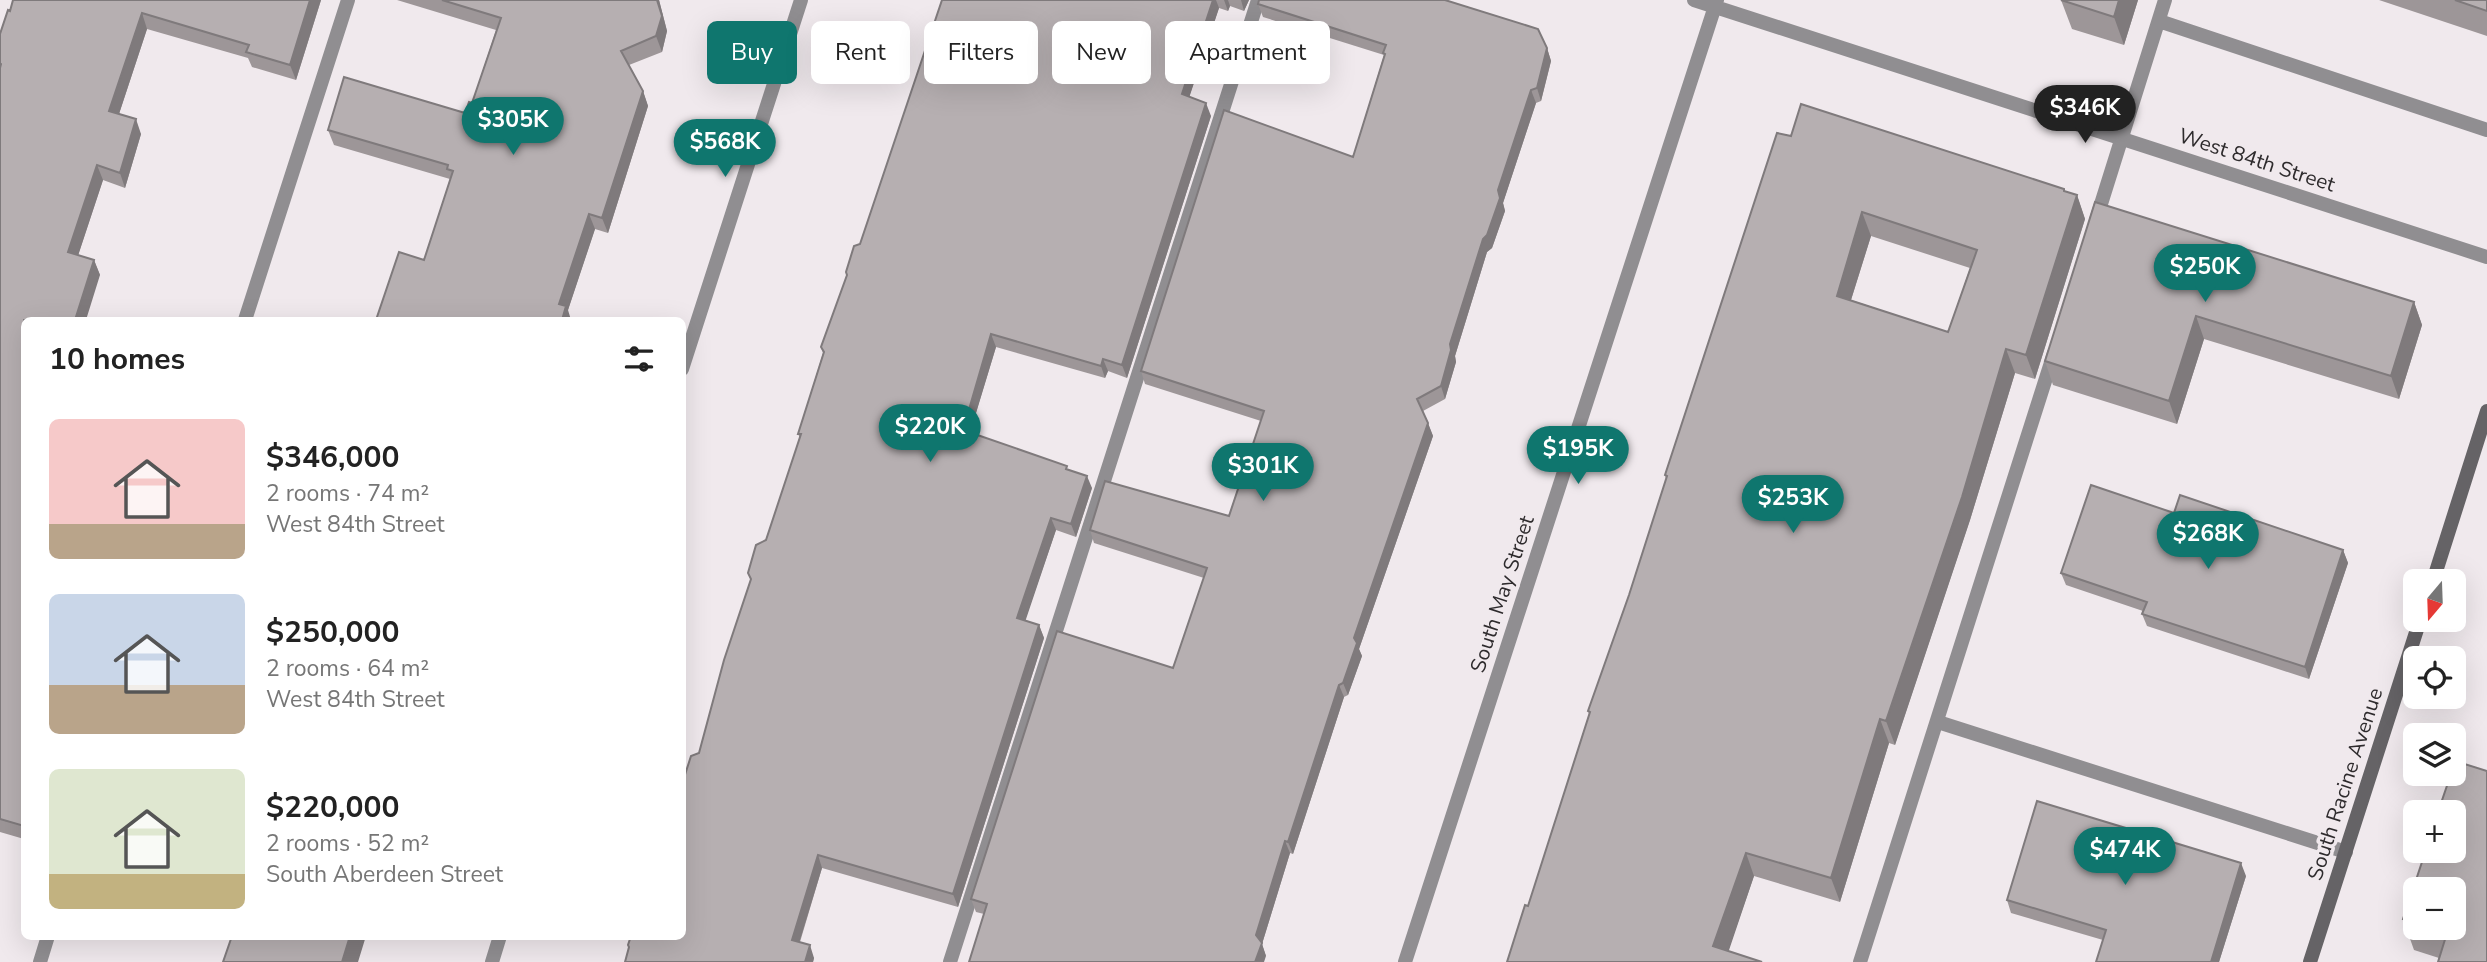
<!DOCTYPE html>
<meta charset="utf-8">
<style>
:root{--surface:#fff;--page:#f6f6f6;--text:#222;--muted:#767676;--accent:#0f766e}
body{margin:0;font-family:"Nunito Sans",sans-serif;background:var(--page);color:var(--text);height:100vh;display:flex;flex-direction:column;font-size:26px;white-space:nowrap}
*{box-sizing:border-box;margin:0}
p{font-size:23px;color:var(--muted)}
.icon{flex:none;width:38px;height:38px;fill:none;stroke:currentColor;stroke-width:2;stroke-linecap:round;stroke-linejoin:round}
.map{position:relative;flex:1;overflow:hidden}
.drawer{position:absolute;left:21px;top:317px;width:665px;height:623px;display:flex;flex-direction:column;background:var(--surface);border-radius:10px;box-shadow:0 7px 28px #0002}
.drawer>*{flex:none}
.top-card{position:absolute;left:707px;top:21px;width:665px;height:63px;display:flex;gap:14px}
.needle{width:46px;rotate:199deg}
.buttons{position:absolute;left:2403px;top:569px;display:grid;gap:14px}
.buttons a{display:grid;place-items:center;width:63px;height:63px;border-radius:10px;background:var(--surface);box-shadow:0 7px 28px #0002;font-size:35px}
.price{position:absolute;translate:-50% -60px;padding:0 16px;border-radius:24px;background:var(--accent);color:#fff;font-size:23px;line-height:46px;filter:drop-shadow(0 2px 4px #0008)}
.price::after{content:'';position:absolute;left:50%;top:42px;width:21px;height:16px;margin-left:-10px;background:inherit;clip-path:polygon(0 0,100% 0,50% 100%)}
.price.on{background:#222;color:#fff}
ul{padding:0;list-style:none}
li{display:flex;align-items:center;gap:21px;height:175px;padding:0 28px}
li span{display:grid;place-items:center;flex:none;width:196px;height:140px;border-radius:10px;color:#555}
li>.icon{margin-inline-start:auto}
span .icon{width:84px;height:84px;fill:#fffc;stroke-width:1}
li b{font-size:30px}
h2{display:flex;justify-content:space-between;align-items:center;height:84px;padding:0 28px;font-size:30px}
.chip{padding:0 24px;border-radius:10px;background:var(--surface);box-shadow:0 7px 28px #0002;font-size:24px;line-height:63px}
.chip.on{background:var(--accent);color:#fff}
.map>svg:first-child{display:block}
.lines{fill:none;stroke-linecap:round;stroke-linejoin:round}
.lane{stroke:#908e91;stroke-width:14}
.street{stroke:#908e91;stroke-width:14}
.secondary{stroke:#656366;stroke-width:14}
.wall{fill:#9d9698;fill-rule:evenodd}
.shaded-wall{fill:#7f7a7c}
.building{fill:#b6afb1;stroke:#7f7a7c;stroke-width:2;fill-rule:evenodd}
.labels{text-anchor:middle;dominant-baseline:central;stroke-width:7;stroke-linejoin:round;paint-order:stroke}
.street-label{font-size:21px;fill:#2e2b2d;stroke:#f0e9ed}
</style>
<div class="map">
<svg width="2487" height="962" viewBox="0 0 2487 962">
<rect width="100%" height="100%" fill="#f0e9ed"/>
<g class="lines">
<path class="lane" d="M2159,21L2487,130
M2096,220L2165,0
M245,320L348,0
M1938,722L2346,852
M40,962L48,936
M950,962L1258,0
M1860,962L2054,353"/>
<path class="street" d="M1694,0L2487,257
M682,369L801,0
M492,962L500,936
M1405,962L1717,0"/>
<path class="secondary" d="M2433,581L2487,411
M2310,962L2420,620"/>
</g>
<path class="wall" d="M13,0H321L296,80L252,67L248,58L147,29L119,114L141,134L125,188L103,180L78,255L94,260L100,275L24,320V839L0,832V34L10,11Z
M397,0H659L667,31L662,52L629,65L643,91L648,106L608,233L595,229L568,310L424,260L450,179L334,145L328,130L465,113L472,103L496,30Z
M942,0H1249L1244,11L1230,6L1228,11L1219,8L1189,97L1211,116L1127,378L1108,371L1105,378L996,347L970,432L1069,470L1092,488L1076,537L1056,530L1025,620L1039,625L1044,638L958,907L822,868L800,942L814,958L813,962H625L629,948L628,945L682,936L699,753L751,580L748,573L766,540L800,438L798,434L823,353L821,347L860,244Z
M2061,0H2138L2124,45L2072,29Z
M2379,0H2487V36Z
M1258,4L1547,48L1551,61L1541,101L1536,103L1503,203L1505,211L1492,248L1487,252L1455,356L1456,362L1445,399L1423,411L1433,436L1359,649L1362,656L1348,695L1344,697L1293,854L1290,853L1262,944L1266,956L984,914L976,912L971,899L1173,668L1204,578L1094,543L1090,530L1229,516L1261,421L1145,384L1141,371L1353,157L1384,55L1263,17Z
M1777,133L2064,189L2065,192L2077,195L2085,219L2035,379L2015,373L1970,520L1895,745L1889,743L1840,902L1754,876L1728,951L1528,906L1589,714L1588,711L1629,595L1666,479L1665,475ZM1871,236L1970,268L1948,332L1851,300Z
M2095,202L2414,302L2422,325L2399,399L2204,339L2177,424L2053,385L2045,361Z
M2174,513L2343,550L2348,563L2309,679L2147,626L2142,614L2143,611L2066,585L2061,573Z
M2455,761L2487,771V962H2438L2439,958L2414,950L2403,919L2426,850H2454V812H2438L2451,774H2454V766ZM2415,889H2454V928H2415Z
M2246,876L2219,962H2096L2103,940L2011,913L2007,900Z"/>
<path class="shaded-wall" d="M310,0H321L296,80L290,65Z
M657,0H659L667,31L662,52L656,36Z
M1213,0H1216L1219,8L1186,107L1182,94Z
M1224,0H1228L1230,6L1228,11Z
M1241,0H1249L1244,11Z
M2119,0H2138L2124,45L2114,17Z
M142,13L147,29L115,126L109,111Z
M1547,48L1551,61L1541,101L1537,88Z
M1531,90L1536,103L1503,203L1505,211L1492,248L1487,252L1455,356L1456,362L1445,399L1441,386L1450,344L1498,190Z
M643,91L648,106L608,233L602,218Z
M1206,103L1211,116L1127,378L1122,365Z
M136,119L141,134L125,188L120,173Z
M97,165L103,180L74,268L68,252Z
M2064,189L2072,210L2077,195L2085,219L2035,379L2026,355Z
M1862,212L1871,236L1845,319L1837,296Z
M589,214L595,229L568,310L571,320H562L559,304Z
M94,260L100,275L86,320H75Z
M2414,302L2422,325L2399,399L2391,376Z
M2196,316L2204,339L2177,424L2169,401Z
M991,334L996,347L967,443L963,430Z
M2006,349L2015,373L1970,520L1895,745L1886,721Z
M1103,359L1108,371L1105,378L1101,366Z
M1428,423L1433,436L1359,649L1362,656L1348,695L1343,683L1354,638Z
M1087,476L1092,488L1076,537L1071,524Z
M1051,518L1056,530L1022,631L1017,618Z
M2343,550L2348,563L2309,679L2305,667Z
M1039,625L1044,638L958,907L953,894Z
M1339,685L1344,697L1293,854L1288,842Z
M1880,719L1889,743L1840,902L1831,878Z
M1285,841L1290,853L1262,944L1266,956L1264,962H1255L1256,935Z
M1746,853L1754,876L1725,962L1713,946Z
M818,855L822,868L796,953L792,940Z
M2241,863L2246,876L2219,962H2211Z
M350,936H366L358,962H342Z
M810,945L814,958L813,962H805Z"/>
<path class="building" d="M13,0H310L290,65L246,52L249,45L142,13L109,111L136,119L120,173L97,165L68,252L94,260L75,320H24V826L0,819V68L1,64L0,63V34L8,10L10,11Z
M442,0H657L662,16L656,36L621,51L643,91L602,218L589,214L559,304L566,306L562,320H376L399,252L424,260L453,171L447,169L448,165L328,130L344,77L465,113L469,102L472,103L501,18Z
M942,0H1213L1182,94L1206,103L1122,365L1103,359L1101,366L991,334L963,430L1067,466L1066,469L1087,476L1071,524L1051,518L1017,618L1039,625L953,894L818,855L792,940L810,945L805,962H625L629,947L628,945L631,936H682V784L691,756L699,753L724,660L751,579L748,573L756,545L766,540L801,434H798L824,352L821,347L847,275L846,272L854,246L860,244Z
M1259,0H1445L1538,29L1547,48L1537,88L1531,90L1498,190L1500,198L1487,235L1483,239L1450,344L1451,350L1441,386L1417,399L1428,423L1354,638L1357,643L1343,683L1339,685L1288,842L1285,841L1256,935L1262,943L1255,962H969L987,904L971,899L1057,631L1173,668L1207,568L1090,530L1105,481L1229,516L1264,411L1141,371L1224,110L1353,157L1385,54L1383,53L1386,45L1258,4Z
M2061,0H2119L2114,17Z
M2455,0H2487V11Z
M1801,104L2064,189V191L2077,195L2026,355L2006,349L1962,497L1886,721L1880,719L1831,878L1746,853L1713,946L1762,962H1507L1525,905L1528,906L1590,712L1588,711L1629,595L1667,476L1665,475L1777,133L1791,136ZM1862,212L1977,250L1948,332L1837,296Z
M2095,202L2414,302L2391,376L2196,316L2169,401L2045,361Z
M2091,485L2174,513L2180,495L2343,550L2305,667L2142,614L2147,602L2061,573Z
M2455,761L2487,771V962H2438L2447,933L2429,928H2454V889H2415V923L2403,919L2426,850H2454V812H2438L2451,774H2454V766Z
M2037,801L2241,863L2211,962H2096L2106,930L2007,900Z
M232,936H350L342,962H223Z"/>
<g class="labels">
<g class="street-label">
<text transform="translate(2257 160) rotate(18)">West 84th Street</text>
<text transform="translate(1502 594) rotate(-72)">South May Street</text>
<text transform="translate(2345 784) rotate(-72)">South Racine Avenue</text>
</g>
</g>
</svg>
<div class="buttons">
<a><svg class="needle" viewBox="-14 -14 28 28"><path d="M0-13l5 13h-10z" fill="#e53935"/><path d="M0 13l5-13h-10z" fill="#767676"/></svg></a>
<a><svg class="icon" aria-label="locate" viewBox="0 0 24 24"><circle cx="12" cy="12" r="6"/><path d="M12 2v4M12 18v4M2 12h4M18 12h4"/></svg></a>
<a><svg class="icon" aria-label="layers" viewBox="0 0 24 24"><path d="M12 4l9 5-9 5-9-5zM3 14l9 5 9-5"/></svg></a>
<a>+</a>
<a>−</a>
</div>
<b class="price on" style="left:2085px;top:145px">$346K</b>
<b class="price" style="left:513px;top:157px">$305K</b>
<b class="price" style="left:725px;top:179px">$568K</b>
<b class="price" style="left:2205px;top:304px">$250K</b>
<b class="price" style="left:930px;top:464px">$220K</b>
<b class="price" style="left:1578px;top:486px">$195K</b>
<b class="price" style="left:1263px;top:503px">$301K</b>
<b class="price" style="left:1793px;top:535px">$253K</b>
<b class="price" style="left:2208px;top:571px">$268K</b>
<b class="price" style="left:2125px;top:887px">$474K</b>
<div class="top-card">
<a class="chip on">Buy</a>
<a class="chip">Rent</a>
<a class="chip">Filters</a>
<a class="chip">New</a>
<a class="chip">Apartment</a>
</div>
<section class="drawer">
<h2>10 homes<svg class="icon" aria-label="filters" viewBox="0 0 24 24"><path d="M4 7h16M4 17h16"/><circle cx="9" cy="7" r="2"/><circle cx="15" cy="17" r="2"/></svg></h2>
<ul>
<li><span style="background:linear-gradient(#f6c9c9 75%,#b9a48a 0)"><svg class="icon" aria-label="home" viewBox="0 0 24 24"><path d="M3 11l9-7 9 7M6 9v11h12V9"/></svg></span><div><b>$346,000</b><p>2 rooms · 74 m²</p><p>West 84th Street</p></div></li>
<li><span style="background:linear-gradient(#c9d6e8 65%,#b9a48a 0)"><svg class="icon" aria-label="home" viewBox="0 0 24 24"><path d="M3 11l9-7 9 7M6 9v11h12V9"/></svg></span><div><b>$250,000</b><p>2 rooms · 64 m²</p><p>West 84th Street</p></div></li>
<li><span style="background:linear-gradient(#dfe7d0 75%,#c2b280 0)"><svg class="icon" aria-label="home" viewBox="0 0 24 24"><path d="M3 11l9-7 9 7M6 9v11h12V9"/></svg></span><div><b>$220,000</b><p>2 rooms · 52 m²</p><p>South Aberdeen Street</p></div></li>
</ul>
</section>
</div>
